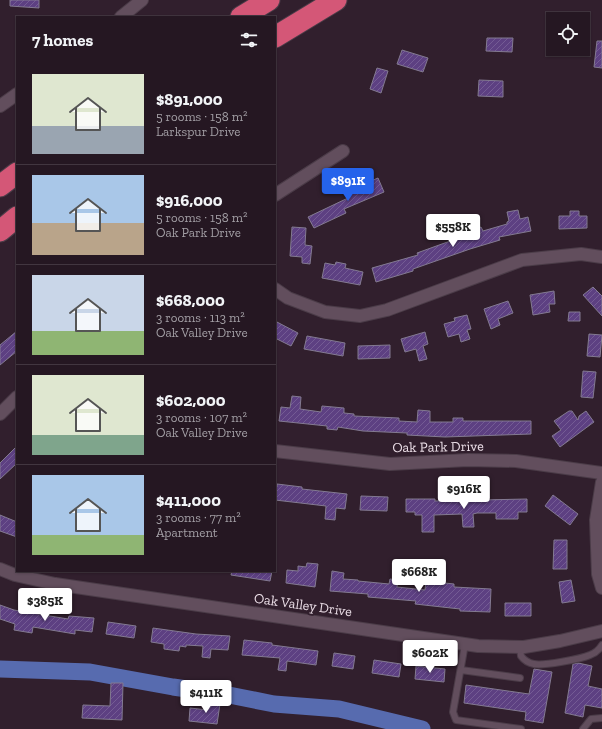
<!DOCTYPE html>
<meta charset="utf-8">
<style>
:root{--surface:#251722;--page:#31242f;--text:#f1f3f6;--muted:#a39fa5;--line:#423640;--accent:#2563eb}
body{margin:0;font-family:"Zilla Slab",serif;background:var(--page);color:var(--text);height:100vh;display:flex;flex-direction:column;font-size:15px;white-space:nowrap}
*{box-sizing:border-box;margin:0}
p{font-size:13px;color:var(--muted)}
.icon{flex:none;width:22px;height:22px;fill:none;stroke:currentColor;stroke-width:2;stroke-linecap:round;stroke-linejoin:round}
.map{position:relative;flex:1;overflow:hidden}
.side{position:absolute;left:16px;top:16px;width:260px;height:556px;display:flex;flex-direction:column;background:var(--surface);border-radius:0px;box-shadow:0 1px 3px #0004,0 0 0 1px var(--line)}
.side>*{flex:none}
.fabs{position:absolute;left:546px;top:12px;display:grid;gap:8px}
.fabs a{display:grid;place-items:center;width:44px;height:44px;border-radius:0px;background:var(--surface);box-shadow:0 1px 3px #0004,0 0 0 1px var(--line);font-size:20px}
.price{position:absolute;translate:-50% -34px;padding:0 9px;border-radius:4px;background:#fff;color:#222;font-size:13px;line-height:26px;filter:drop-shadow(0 1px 2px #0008)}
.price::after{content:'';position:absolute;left:50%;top:24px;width:12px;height:9px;margin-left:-6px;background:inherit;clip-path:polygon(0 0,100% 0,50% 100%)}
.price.current{background:var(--accent);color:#fff}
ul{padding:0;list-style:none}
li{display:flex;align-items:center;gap:12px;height:100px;padding:0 16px}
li+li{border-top:1px solid var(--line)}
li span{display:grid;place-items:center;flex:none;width:112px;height:80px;border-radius:0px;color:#555}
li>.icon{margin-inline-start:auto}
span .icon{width:48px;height:48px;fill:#fffc;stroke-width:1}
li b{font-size:17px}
h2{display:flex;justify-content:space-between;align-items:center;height:48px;padding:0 16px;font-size:17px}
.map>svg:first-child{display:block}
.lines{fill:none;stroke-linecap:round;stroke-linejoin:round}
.river{stroke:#576baf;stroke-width:17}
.building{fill:url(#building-hatch);stroke:#837a91}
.service-casing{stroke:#4b3c48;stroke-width:8}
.minor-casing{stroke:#4b3c48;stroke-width:14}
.motorway-casing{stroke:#4b3c48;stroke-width:23}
.service{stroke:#624e5d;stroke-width:6}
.minor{stroke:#624e5d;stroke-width:12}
.motorway{stroke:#d45777;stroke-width:21}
.labels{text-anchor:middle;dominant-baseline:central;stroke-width:4;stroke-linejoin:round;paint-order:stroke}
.street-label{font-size:14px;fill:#ecdfe8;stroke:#311f2d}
</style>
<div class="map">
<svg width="602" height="729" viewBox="0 0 602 729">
<defs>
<pattern id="building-hatch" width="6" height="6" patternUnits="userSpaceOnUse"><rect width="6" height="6" fill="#5d4082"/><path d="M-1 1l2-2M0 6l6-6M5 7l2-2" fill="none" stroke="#745b94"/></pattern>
</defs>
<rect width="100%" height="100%" fill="#311f2d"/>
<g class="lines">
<path class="river" d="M0,669L90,672L173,687L229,695L274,704L339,709L422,729"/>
</g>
<path class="building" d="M10,0H39V8L10,6Z
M487,38H513L512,52L486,51Z
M597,41H602V68L594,67Z
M402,50L428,58L423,72L397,64Z
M377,68L388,71L381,93L370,89Z
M479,80L503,81V97L478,96Z
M378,178L384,192L344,209L346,213L314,228L308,217L348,198L342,186L350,183L352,189Z
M518,210L520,219L528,217L531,231L499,237L500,240L470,249L413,269V271L376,282L372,268L418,255L417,253L453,240V241L476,234L474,230L481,227L483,231L507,224V222L509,221L507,212Z
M570,211H579V216H587V228L559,229V216H570Z
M292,227L306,228L305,245L312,246L310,264L302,263V257L290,256Z
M336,262L346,264L345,268L363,272L360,285L322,278L325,263L335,265Z
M593,287L602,296V316L583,295Z
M554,291L555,304H549L550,312L533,315L530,295Z
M508,301L513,313L498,319L500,325L491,329L484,309Z
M569,312H580V321H568Z
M467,315L471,329L467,330L470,339L461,342L459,334L448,337L444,324L455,321L454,318Z
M275,321L298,333L291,346L275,338Z
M17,331V351L0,365V345Z
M425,332L428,344L423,346L427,359L419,361L416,349L405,352L401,339Z
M589,334L602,335L600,357L587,356Z
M307,336L345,343L343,356L304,349Z
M390,345V358L358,359V346Z
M583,371L596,372L593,398L581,397Z
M292,396L301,397L300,409L321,412L322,406L344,408V413L354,414V416L399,418V421L417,422L418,410L430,411V422H453V418H463V421H531V434L445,437L407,435V433L363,431L338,427L337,430L327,429V426L279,421L281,407L290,408Z
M569,411H572L578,420L579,416L586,411L594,422L560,447L552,436L561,430L554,421Z
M17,446V463L0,479V463Z
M277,484L302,487V489L347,494L345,509L336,508L335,520L325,519L326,506L275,500V486L277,487Z
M553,495L578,514L570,525L545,506Z
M361,496L388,497L387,511L360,510Z
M406,499H435V501L527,499V512H518V519H496V513H477L473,514L474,527H463L462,514L434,515V532H422V515H415V512H406Z
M0,515L17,522V537L0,531Z
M554,540H567V569H553Z
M307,563L318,564L315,587L286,583L287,570L298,571V566L306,567Z
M232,571H272L270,581L231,575Z
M332,571L344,573L343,579L358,580V581L389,584L390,579L398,580L397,587L425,590L426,581L454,584V587L491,589L490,612L460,611V609L415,604L416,601L368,597V594L330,591Z
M571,580L575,601L562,603L559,582Z
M505,603H531V616H505Z
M0,605L14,610L68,619L69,616L94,618L92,632L75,630V634L33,627L32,633L14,630L15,624L0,619Z
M108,622L136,626L134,638L106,634Z
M153,628L196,634L230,636L228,650L211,649L210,658L202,657L203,646L186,645V647L180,646L179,651L164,649V644L151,642Z
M244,640L272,643V645L318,651L316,665L287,661L286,671L278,670L280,658L242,655Z
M334,653L355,656L353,669L332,666Z
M374,660L401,664L399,677L372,673Z
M578,663L592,666L588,686L602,689V708L585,705L583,717L565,713L573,664Z
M416,666L445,669L444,682L415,679Z
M534,669L552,672L543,723L525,720L526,712L464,703L466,685L529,694Z
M111,683H123L122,720L82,718L83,705L110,706Z
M208,703L220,704L217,724L189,721L190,708L208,710Z"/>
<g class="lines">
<defs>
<path id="service" d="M465,644L453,712L456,720L521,729
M520,647L521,656C524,660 528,663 534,664C543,666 581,659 590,655C595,653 599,650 602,645
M461,670L520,678
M583,729L591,719L602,718"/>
<path id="minor" d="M121,17L142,0
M0,106L17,94
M275,195L343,151
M275,289L288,298L325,312L360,316L387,310L522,260L581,254L602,257
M0,414L17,397
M275,451L390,464L468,460L516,461L602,473
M602,482L596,520L598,574L602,588
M0,569L15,575L55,584L478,646L524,647L560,641L602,631"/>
<path id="motorway" d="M241,17L269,0
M275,37L336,0
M0,186L17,173
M0,231L17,217"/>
</defs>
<use href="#service" class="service-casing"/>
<use href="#minor" class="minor-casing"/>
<use href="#motorway" class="motorway-casing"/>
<use href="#service" class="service"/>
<use href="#minor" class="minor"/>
<use href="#motorway" class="motorway"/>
</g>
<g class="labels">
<g class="street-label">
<text transform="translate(438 447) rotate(-1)">Oak Park Drive</text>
<text transform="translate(303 605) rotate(8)">Oak Valley Drive</text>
</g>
</g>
</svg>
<div class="fabs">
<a><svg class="icon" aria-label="locate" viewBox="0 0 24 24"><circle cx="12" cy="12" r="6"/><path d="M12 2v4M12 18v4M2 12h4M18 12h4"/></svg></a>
</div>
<b class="price current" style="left:348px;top:202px">$891K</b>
<b class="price" style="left:453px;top:248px">$558K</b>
<b class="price" style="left:464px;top:510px">$916K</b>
<b class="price" style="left:419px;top:593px">$668K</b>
<b class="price" style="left:45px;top:622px">$385K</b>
<b class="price" style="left:430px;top:674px">$602K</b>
<b class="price" style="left:206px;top:714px">$411K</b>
<section class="side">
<h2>7 homes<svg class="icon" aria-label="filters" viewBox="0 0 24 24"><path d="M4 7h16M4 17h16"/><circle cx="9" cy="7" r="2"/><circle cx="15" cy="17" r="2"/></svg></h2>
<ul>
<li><span style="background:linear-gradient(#dfe7d0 65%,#9aa5b1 0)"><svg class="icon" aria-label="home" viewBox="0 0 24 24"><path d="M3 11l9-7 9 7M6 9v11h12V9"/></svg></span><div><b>$891,000</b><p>5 rooms · 158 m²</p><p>Larkspur Drive</p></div></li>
<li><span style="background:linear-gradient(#a9c7e8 60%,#b9a48a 0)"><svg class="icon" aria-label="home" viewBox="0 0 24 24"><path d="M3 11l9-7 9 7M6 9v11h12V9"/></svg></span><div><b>$916,000</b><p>5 rooms · 158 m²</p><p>Oak Park Drive</p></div></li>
<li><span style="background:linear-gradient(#c9d6e8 70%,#8fb573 0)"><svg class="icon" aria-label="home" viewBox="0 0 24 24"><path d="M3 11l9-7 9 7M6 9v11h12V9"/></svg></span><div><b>$668,000</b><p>3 rooms · 113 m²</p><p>Oak Valley Drive</p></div></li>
<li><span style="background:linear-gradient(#dfe7d0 75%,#7fa58c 0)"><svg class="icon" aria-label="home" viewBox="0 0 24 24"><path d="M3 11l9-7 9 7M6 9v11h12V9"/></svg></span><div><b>$602,000</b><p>3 rooms · 107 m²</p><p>Oak Valley Drive</p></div></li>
<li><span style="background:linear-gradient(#a9c7e8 75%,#8fb573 0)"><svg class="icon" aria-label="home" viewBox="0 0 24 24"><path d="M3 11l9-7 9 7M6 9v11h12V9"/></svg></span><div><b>$411,000</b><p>3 rooms · 77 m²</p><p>Apartment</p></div></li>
</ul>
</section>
</div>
